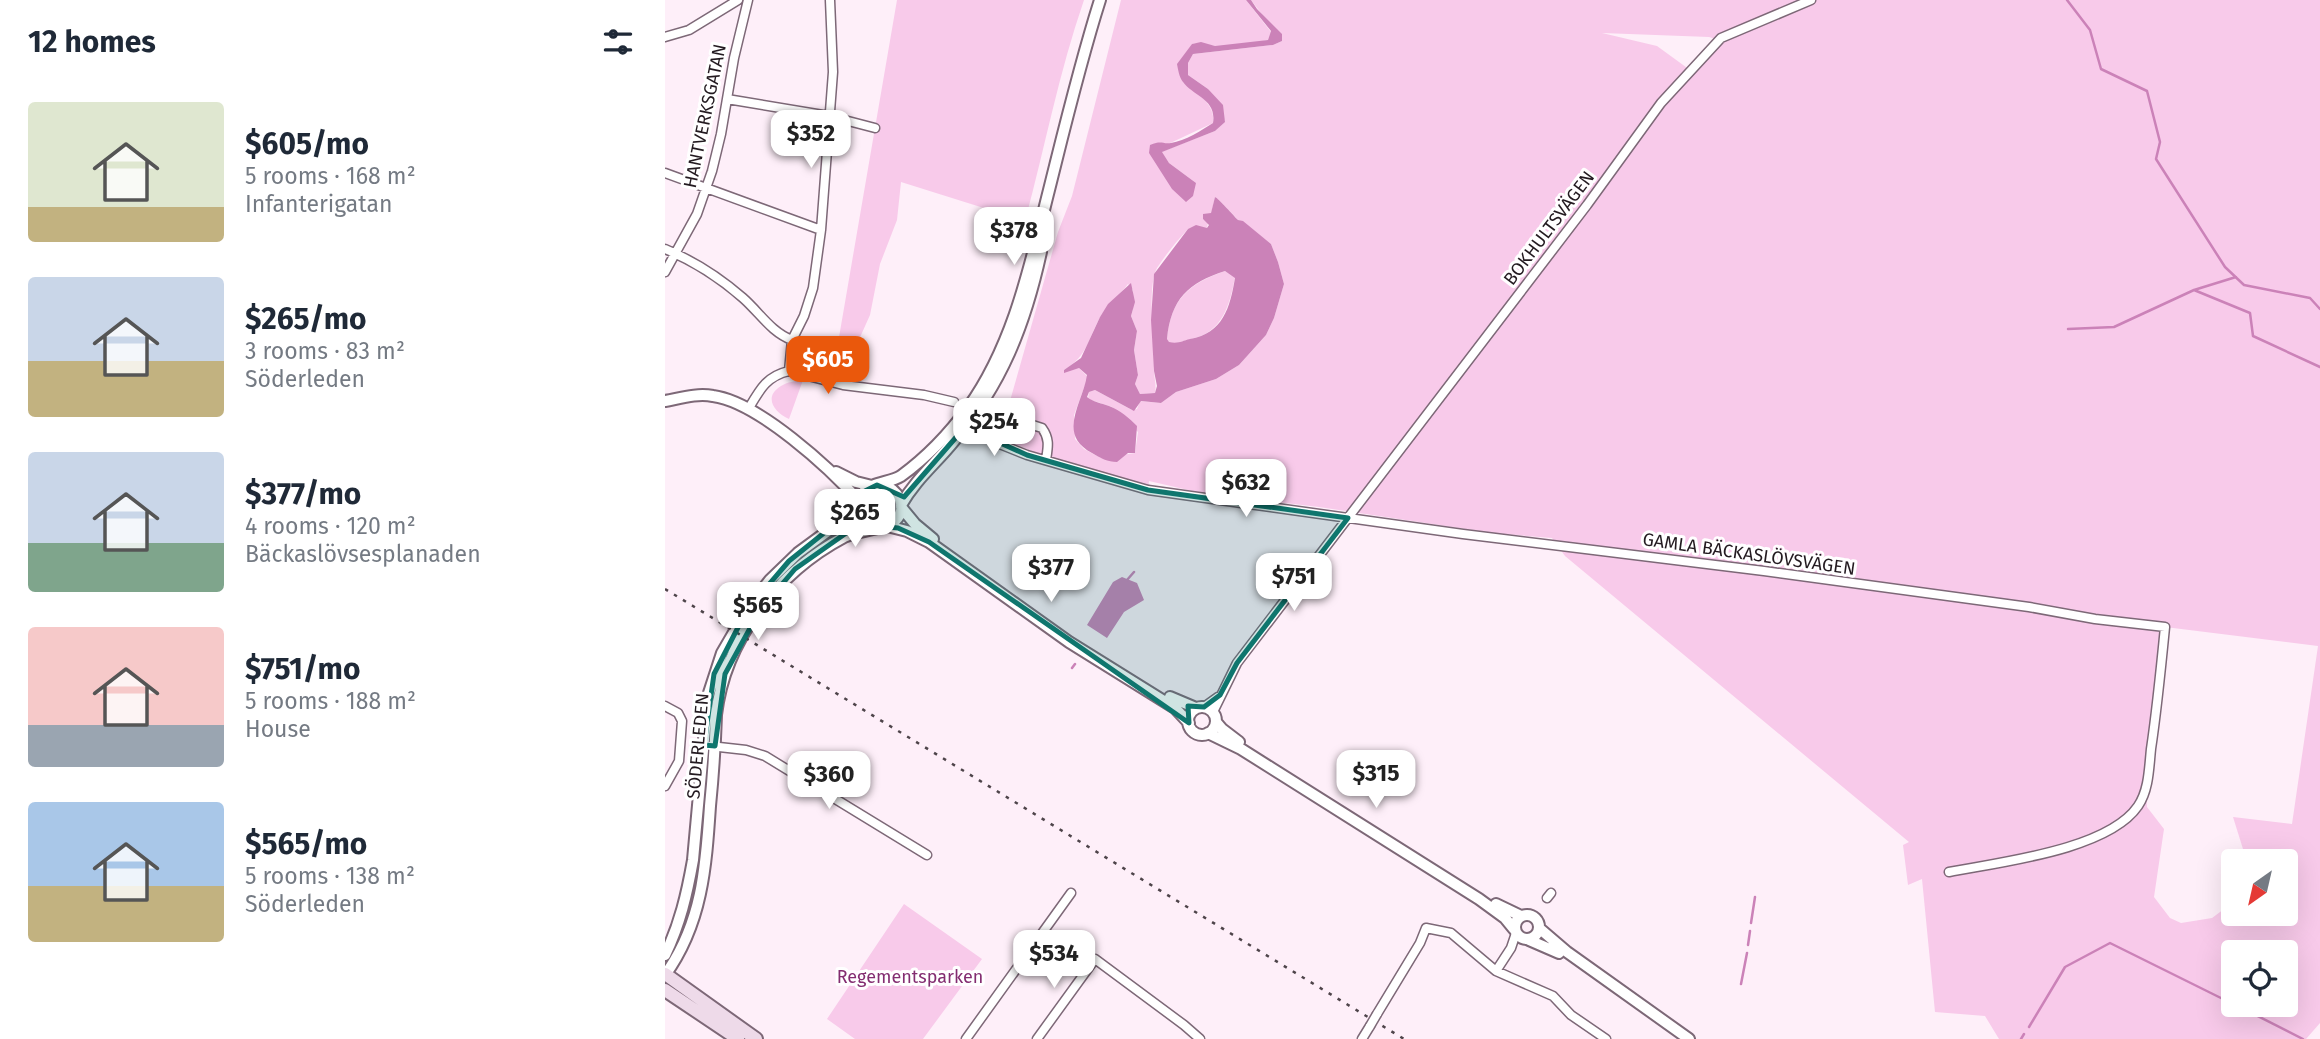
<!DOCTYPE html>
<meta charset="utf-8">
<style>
:root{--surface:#fff;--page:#f2f2f3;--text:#1f2937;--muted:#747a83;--accent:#ea580c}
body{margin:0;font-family:"Fira Sans",sans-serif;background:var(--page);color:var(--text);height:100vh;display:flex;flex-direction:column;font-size:26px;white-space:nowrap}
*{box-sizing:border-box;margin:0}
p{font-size:23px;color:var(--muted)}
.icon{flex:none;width:38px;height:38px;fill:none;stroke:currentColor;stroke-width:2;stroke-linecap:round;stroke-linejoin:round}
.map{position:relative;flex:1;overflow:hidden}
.panel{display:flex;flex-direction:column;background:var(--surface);width:665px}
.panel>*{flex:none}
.needle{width:46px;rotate:214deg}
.tools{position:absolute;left:1556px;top:849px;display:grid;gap:14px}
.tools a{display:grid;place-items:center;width:77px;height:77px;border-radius:7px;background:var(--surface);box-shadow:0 7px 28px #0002;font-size:35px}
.price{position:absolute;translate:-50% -60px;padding:0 16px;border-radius:14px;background:#fff;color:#222;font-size:23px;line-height:46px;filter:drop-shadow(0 2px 4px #0008)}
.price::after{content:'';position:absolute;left:50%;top:42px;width:21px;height:16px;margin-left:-10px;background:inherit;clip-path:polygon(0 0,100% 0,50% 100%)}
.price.current{background:var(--accent);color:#fff}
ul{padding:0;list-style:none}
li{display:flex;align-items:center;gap:21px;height:175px;padding:0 28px}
li span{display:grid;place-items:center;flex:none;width:196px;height:140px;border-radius:7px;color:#555}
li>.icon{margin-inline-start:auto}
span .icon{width:84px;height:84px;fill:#fffc;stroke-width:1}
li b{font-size:30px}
h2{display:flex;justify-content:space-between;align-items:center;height:84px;padding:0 28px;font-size:30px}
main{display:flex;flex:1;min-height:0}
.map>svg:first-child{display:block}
.green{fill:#f8caea;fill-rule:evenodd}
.water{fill:#cb82b8;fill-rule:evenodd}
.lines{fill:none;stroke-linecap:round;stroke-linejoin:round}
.stream{stroke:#cb82b8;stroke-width:2.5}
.minor-casing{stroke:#7d6877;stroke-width:11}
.tertiary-casing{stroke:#7d6877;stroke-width:14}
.secondary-casing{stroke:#7d6877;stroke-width:16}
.minor{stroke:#fff;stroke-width:8}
.tertiary{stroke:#fff;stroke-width:10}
.secondary{stroke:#eedae9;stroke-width:12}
.rail{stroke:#4e444a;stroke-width:2.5;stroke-dasharray:3.5 7;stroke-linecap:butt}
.minor-bridge-casing{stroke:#7d6877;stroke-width:11;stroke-linecap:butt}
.minor-bridge{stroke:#fff;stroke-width:8}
.marked{fill:#0f766e;fill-opacity:0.2;stroke:#0f766e;stroke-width:5;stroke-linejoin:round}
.labels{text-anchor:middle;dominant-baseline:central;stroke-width:6;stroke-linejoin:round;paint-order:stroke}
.street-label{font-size:18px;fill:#231a20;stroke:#fff}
.park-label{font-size:18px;fill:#832d71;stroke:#fff}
</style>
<main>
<section class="panel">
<h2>12 homes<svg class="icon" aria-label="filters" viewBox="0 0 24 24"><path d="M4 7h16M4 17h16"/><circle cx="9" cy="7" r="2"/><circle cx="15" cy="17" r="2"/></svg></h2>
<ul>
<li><span style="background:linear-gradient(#dfe7d0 75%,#c2b280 0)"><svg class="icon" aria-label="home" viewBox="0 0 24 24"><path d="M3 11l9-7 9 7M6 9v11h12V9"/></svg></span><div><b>$605/mo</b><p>5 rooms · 168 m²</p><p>Infanterigatan</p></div></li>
<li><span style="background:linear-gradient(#c9d6e8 60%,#c2b280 0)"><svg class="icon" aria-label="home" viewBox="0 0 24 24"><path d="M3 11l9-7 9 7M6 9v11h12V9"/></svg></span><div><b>$265/mo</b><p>3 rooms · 83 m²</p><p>Söderleden</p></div></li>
<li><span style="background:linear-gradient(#c9d6e8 65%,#7fa58c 0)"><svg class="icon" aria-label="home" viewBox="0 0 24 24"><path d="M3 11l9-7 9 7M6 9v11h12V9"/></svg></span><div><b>$377/mo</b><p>4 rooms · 120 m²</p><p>Bäckaslövsesplanaden</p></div></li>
<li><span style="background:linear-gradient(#f6c9c9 70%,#9aa5b1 0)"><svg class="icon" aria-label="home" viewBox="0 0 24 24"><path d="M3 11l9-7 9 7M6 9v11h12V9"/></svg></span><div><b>$751/mo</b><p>5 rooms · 188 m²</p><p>House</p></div></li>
<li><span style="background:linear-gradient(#a9c7e8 60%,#c2b280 0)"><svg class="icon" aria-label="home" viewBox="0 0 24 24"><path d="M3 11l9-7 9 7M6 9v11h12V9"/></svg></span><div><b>$565/mo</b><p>5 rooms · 138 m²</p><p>Söderleden</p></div></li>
</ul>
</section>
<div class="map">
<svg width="1655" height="1039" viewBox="0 0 1655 1039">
<rect width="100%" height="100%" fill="#feeff9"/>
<path class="green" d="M232,0H419C394,72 380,147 360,221L236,182L232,220L215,264L205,315L175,382L167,378Z
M456,0H581L606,32L603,40C587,43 566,48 550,46C541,45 536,42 527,44L518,82C531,92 551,104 548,123L484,153L531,183L504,163L496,152L550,131L560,121L543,89L523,75V63L528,54L608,45L617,41L586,0H1655V1023L1641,1039H1334L1320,1016L1270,1012L1257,879L1243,885L1238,845L1244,842L900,556L887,538L827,533L654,507L536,493L484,481L483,490L381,457L321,432L316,428L314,418L322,407L341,415L393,232L407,196ZM937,33L1044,37L1054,40L1025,70L992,46ZM550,197C558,204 566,212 573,220L578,222L606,244L613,262L619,284L609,318L601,335L574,365L551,379L511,392L496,403L475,401L472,409L467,410L430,390L424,392L423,399L447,407L473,432L470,453L436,458L419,449L410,439L409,415L423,377L414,368L399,370C424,355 423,337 437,314C444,303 455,295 463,284L468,290V309L466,316L472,331L469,350L473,375L470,384L475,394L490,393C492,384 488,375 489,366C489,344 482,285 492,268C501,254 512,241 523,229L542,228L543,223L538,219L546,214ZM1500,627L1653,646L1627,824L1568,817L1578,849L1576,861H1620V914H1568V889L1559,909L1547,918L1516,923L1505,918L1489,897L1499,829L1482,807L1481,788ZM1568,952H1620V1004H1568Z
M560,271L570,277C565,305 557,333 526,339C518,341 513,344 504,343L502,339C506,299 523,284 560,271Z
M138,380L124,419C109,412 98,397 116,386C122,382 131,381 138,380Z
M239,904L317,959L258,1039H190L162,1019Z"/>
<path class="water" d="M581,0H586L592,9L617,34V41L608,45L528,54L523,63V75L543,89L558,105L560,122L550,131L497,152L504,163L531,183L528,196L521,202L507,189L484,153L485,145C497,140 496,144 506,143C520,141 537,130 548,123C552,99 528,96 518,82C514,77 513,69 512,64L527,44L536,42L550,46L603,40L606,31Z
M550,197C553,198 569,216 573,220L578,221L606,244L613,262L619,284L609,318L601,335L574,365L551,379L511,392L496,403L476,401L469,411L430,390L424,392L422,397C428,402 436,403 444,406C455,410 464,418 472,426L470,453H463L452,462C443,462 435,458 427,453C391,434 418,403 422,375L414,368L399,373V370L416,358L435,317L443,304L466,283L470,302L466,316L472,331L469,350L473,375L470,384L475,394L490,393L492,386L489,371L486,320L489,274L523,229L531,225L542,228L544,225L538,219V214L546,213ZM560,271L570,278C565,308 558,333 525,339C517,341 513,344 504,342L502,339C506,299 523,283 560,271Z
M457,577L472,583L479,600L459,612L442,638L422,625L448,582Z"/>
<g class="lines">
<path class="stream" d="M1402,0L1425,30L1436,69L1482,91L1495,142L1491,159L1560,267L1579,285L1645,298L1655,309
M1571,277L1529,290L1585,313L1588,336L1655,367
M1403,329L1449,327L1529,290
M462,580L469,572
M407,668L410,664
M1086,923L1090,897
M1083,945L1085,931
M1076,984L1082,953
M1569,1004L1638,1039
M1364,1027L1400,967L1445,943L1568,1004
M1356,1039L1359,1034"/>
<defs>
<path id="minor" d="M0,37L24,30L73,0
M62,99L164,116L210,128
M0,173L156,230
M0,249C29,261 54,277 78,298C95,313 106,332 127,340
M0,272L32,214L47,171L56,134L69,58L83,0
M124,371L127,340L139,316L148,288L156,230L168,72L165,0
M124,371L178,385L259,395L289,402
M84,408C95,389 102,376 124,371
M323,411L377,428C385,439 383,447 381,460
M297,425L332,443L362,455L483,490L798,534L1099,571L1364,607L1430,619L1500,627C1496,668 1492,709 1486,749C1484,768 1484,790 1473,806C1443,850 1335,862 1284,872
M0,706L13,713L17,721L14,761L0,786
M539,707L553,697
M548,712L572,663L922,205L996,103L1056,38L1146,0
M45,746L81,750L100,756L262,855
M882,898L886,893
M831,971L846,948L851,933
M712,1014L755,943L761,928L786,933L831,971L888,996L906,1015L941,1039
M301,1039L406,893
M372,1039L430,959L519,1025L535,1039
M697,1039L705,1026"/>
<path id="tertiary" d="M0,401C16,398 32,393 48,396C93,402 165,468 195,502
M171,472L191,482L207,486
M236,505C250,480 271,463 288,442C337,384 360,325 376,252
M236,507L250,524L268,539
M212,526C198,522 188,507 198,493C206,482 225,483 236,476C262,457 284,434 303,408C349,344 365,265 384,190C400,126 415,63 435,0
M222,526L242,531L264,542L404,642L510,708L524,723
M505,697L531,708
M523 721a14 14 0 1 1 28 0a14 14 0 1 1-28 0Z
M551,722L557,729L574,742
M543,733L576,749L814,899L840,918L849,929
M831,904L856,916
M850 927a12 12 0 1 1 24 0a12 12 0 1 1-24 0Z
M874,928L902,952L1024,1039
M864,940L894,953
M0,955C15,924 22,894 28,860L43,696L57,653L82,610L105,580L133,553L178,520L194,505
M0,975C37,924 41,867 45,806C48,776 50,745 51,715C60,639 113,572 179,537C193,530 221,529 230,521C244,507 233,489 217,485"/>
<path id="secondary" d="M0,974L91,1039
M0,990L73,1039"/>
</defs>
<use href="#minor" class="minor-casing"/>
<use href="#tertiary" class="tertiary-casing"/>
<use href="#secondary" class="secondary-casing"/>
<use href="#minor" class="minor"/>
<use href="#tertiary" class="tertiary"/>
<use href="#secondary" class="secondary"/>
<path class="rail" d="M0,589L739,1039"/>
<defs>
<path id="minor-bridge" d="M705,1026L712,1014"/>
</defs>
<use href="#minor-bridge" class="minor-bridge-casing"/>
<use href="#minor-bridge" class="minor-bridge"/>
</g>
<path class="marked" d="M300,427L362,455L483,490L683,518L572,663L555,695L539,707L523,706L524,723L264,542L233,528L194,524L130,569L95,610L60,674L50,746L39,745L49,674L82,610L124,561L194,505L200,491L212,485L239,497Z"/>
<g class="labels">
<g class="street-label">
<text transform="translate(40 116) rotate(-78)">HANTVERKSGATAN</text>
<text transform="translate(884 228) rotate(-53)">BOKHULTSVÄGEN</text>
<text transform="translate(1084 554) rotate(8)">GAMLA BÄCKASLÖVSVÄGEN</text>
<text transform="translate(33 746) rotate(-85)">SÖDERLEDEN</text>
</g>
<g class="park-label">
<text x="245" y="977">Regementsparken</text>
</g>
</g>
</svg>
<div class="tools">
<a><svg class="needle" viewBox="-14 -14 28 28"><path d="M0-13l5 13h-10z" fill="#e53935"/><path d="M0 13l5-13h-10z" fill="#747a83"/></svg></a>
<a><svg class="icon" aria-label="locate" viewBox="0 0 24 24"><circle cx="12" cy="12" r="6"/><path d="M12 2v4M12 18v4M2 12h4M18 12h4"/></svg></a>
</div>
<b class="price" style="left:146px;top:170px">$352</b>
<b class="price" style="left:349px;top:267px">$378</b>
<b class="price current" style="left:163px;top:396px">$605</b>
<b class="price" style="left:329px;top:458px">$254</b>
<b class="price" style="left:581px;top:519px">$632</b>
<b class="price" style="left:190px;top:549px">$265</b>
<b class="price" style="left:386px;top:604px">$377</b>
<b class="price" style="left:629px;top:613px">$751</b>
<b class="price" style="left:93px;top:642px">$565</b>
<b class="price" style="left:711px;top:810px">$315</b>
<b class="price" style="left:164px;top:811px">$360</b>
<b class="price" style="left:389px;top:990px">$534</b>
</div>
</main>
